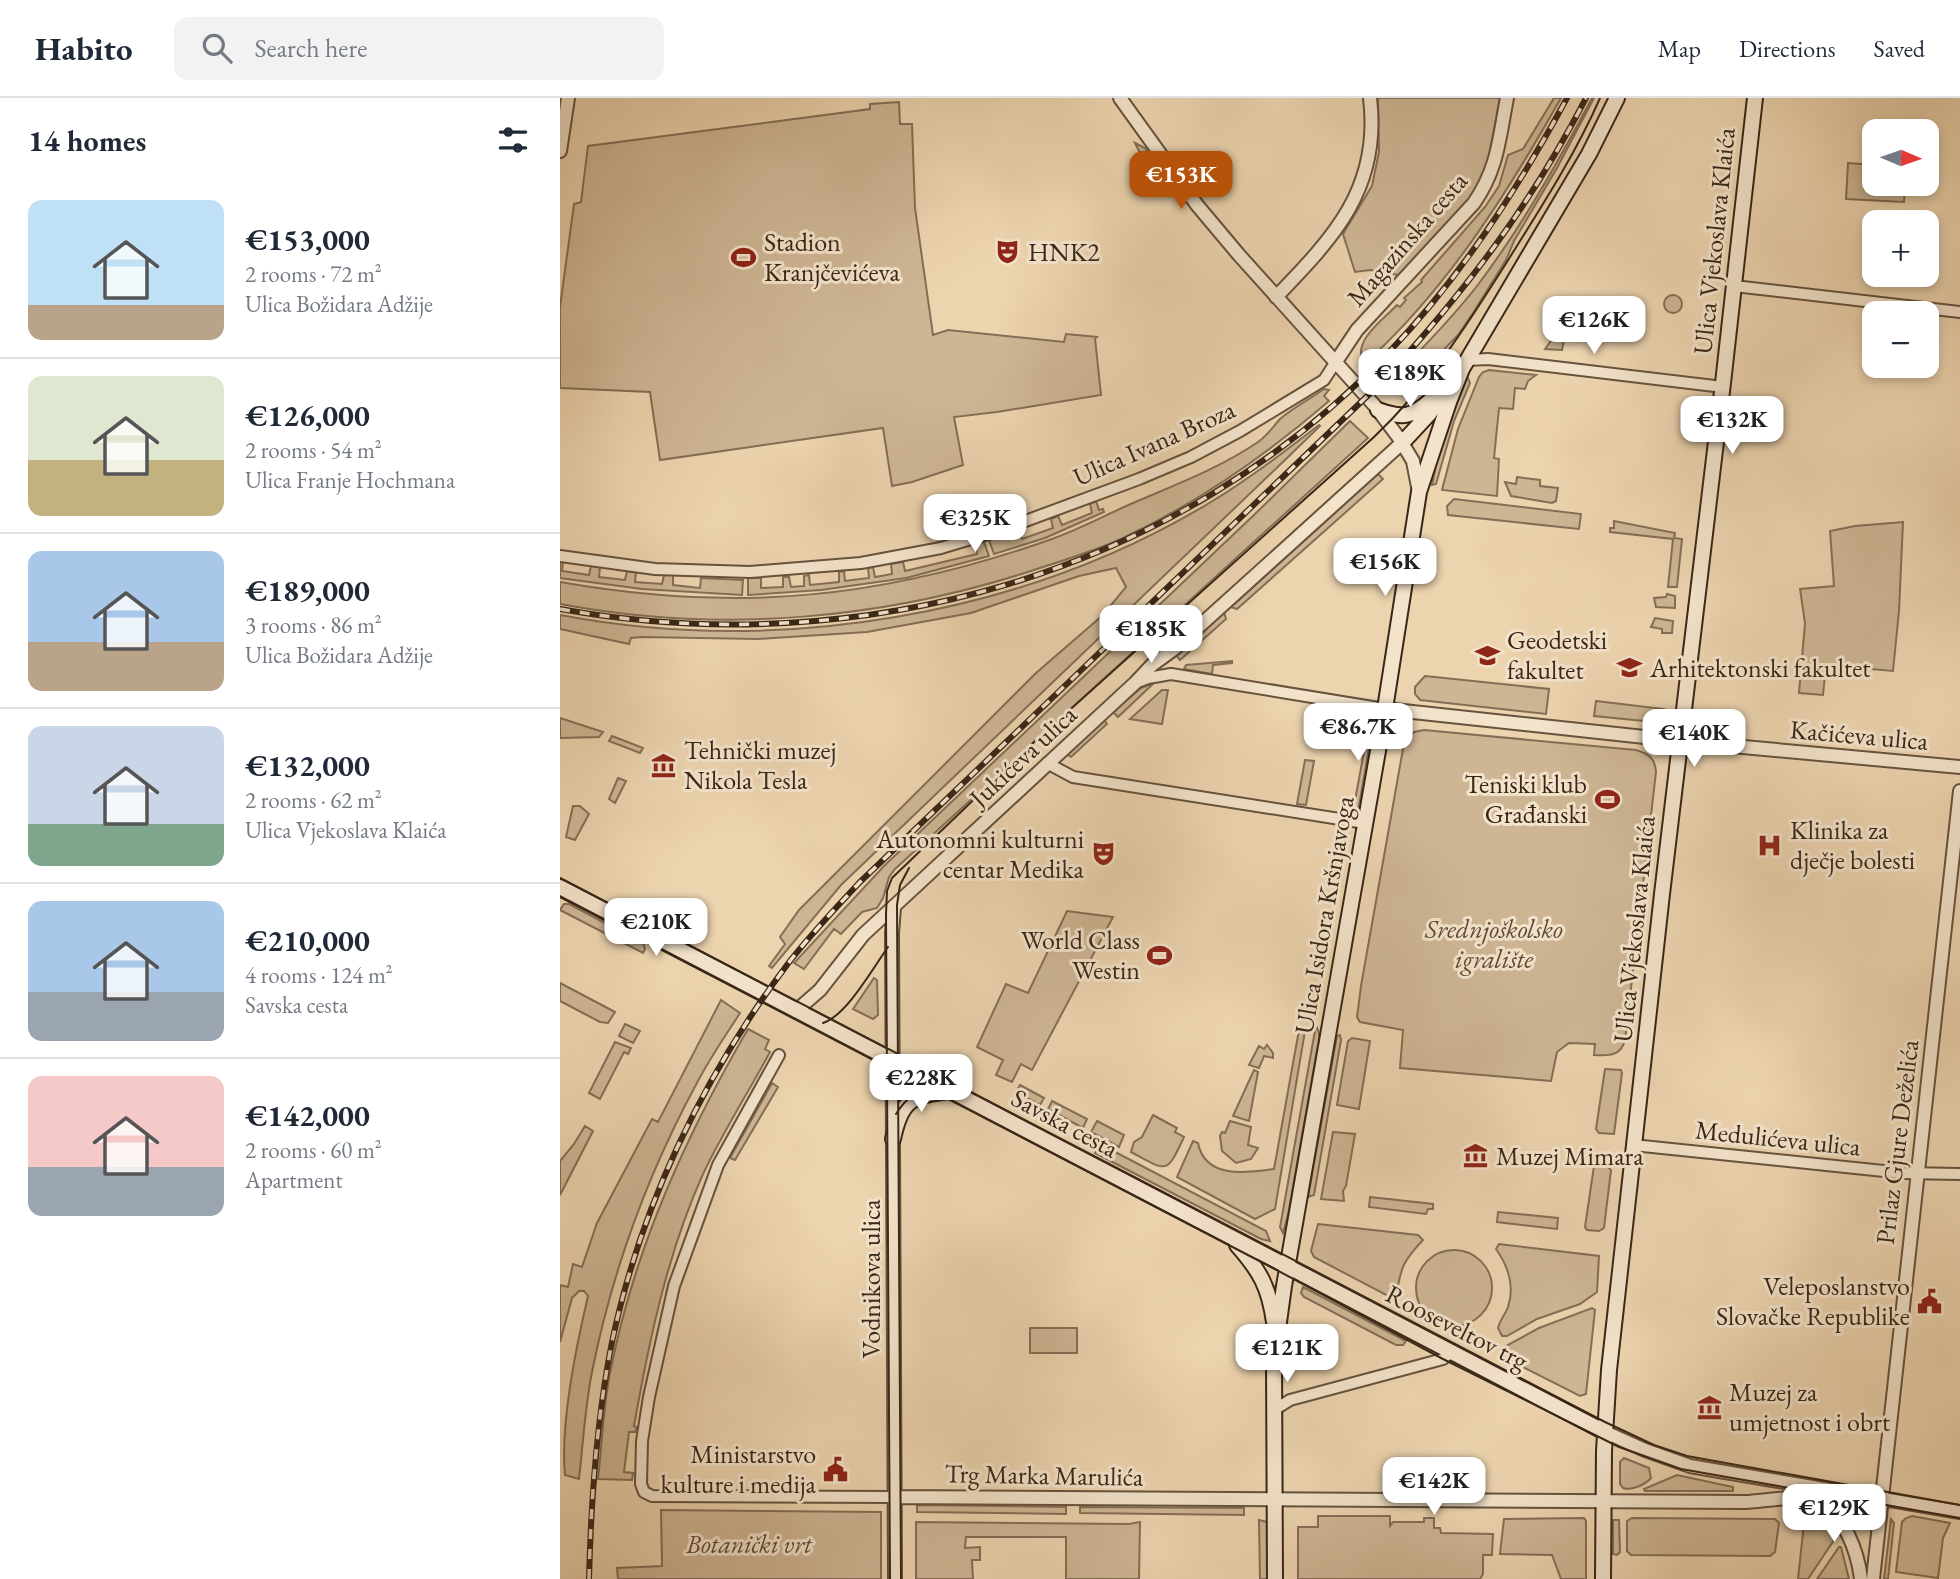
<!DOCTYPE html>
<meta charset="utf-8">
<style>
:root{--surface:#fff;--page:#f2f2f3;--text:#1f2937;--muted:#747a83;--line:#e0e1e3;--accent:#b45309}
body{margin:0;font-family:"EB Garamond",serif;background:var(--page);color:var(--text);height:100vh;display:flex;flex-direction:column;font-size:26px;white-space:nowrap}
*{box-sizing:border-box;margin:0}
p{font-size:23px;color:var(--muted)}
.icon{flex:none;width:38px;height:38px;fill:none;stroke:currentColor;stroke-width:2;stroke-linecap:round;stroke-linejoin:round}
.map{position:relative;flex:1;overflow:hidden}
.sheet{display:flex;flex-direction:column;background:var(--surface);width:560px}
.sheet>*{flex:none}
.needle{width:46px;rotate:92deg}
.controls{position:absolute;left:1302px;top:21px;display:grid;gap:14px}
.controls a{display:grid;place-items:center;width:77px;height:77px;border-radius:14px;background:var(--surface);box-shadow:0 4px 10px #0003;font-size:35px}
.price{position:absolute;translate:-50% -60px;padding:0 16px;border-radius:14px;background:#fff;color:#222;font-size:23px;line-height:46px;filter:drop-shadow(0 2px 4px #0008)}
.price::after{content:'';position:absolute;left:50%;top:42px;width:21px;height:16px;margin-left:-10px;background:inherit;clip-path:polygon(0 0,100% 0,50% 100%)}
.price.on{background:var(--accent);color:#fff}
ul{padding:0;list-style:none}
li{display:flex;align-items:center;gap:21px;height:175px;padding:0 28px}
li+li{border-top:2px solid var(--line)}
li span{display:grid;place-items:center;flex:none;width:196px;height:140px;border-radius:14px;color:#555}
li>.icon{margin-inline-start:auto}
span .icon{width:84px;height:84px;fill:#fffc;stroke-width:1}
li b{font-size:30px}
h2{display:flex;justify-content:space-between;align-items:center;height:84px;padding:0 28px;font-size:30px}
header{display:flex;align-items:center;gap:42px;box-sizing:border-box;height:98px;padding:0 35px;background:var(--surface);border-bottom:2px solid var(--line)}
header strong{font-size:33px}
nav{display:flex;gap:38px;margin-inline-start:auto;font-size:24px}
.search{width:490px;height:63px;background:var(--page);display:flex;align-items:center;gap:18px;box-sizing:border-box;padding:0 24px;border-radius:14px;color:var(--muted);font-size:26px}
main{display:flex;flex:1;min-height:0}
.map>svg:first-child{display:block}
.green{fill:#ceb695;stroke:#846e56;stroke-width:2}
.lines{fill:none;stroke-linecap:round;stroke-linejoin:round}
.minor-casing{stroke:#66523d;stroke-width:14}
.tertiary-casing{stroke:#66523d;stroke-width:16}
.secondary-casing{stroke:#392617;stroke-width:18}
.minor{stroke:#f3e3cb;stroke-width:10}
.tertiary{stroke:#f3e3cb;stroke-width:12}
.secondary{stroke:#f3e3cb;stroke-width:14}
.tram{stroke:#392617;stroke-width:2}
.rail-casing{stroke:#392617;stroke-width:6}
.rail{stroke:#f3e3cb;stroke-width:3.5;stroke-dasharray:10;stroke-linecap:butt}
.labels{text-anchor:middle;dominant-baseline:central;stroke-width:6;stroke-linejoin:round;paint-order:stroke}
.street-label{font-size:26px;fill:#392617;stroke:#f3e3cb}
.poi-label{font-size:26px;fill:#392617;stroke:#f3e3cb;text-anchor:start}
.park-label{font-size:26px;font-style:italic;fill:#5e4a36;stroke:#f3e3cb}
</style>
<header>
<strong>Habito</strong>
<div class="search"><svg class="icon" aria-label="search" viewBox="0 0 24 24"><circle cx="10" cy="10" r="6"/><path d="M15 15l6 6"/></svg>Search here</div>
<nav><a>Map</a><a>Directions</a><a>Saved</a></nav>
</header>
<main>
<section class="sheet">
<h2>14 homes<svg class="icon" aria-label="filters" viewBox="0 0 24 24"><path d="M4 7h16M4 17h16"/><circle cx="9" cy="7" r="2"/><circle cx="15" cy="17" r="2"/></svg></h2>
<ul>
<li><span style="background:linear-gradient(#bfe0f5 75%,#b9a48a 0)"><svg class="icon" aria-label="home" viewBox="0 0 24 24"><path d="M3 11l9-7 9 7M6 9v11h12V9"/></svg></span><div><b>€153,000</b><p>2 rooms · 72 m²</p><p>Ulica Božidara Adžije</p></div></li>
<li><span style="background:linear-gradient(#dfe7d0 60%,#c2b280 0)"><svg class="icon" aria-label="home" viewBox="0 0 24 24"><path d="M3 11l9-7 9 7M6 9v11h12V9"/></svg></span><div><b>€126,000</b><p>2 rooms · 54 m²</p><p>Ulica Franje Hochmana</p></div></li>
<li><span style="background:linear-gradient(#a9c7e8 65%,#b9a48a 0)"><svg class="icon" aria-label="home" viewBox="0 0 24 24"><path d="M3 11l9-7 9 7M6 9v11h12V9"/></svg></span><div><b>€189,000</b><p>3 rooms · 86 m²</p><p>Ulica Božidara Adžije</p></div></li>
<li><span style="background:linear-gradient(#c9d6e8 70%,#7fa58c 0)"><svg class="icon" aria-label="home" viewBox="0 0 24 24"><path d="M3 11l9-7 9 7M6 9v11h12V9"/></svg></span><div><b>€132,000</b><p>2 rooms · 62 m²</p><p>Ulica Vjekoslava Klaića</p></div></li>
<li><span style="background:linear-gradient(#a9c7e8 65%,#9aa5b1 0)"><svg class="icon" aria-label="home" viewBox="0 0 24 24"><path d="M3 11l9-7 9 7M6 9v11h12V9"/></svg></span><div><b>€210,000</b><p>4 rooms · 124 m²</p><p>Savska cesta</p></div></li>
<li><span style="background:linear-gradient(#f6c9c9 65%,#9aa5b1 0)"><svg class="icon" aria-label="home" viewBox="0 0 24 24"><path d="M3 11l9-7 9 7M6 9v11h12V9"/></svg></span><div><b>€142,000</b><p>2 rooms · 60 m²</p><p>Apartment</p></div></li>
</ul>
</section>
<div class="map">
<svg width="1400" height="1481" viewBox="0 0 1400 1481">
<rect width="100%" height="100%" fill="#ecd4af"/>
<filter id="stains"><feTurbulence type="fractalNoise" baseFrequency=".00286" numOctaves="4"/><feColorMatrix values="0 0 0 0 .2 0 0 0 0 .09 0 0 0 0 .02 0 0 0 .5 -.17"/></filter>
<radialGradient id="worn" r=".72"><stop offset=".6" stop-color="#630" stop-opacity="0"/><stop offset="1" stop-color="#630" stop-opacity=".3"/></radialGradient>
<path class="green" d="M818,0H940L926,74L916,93L844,178L810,172L795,174L783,136L812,88L819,54Z
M994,0H1001C949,92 891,185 813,258L809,254L804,261L802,260C795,241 825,220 837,207L840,209L846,202L844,200L862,184L861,182L925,109L939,88L948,57L963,51Z
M1032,0H1034L997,70L954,143L946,162L913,215L898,237L844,293L841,291L843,289L834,279C863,250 892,220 917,188C961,130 998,64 1032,0Z
M339,4L340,26H352L355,110L373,237L388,232L504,244L506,236L538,239L535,240L541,297L437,314L394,319L403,367L352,384L332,388L323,330L100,362L90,294L0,290V209L14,106L21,104L28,48L310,11V6Z
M575,45L585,50L594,64L592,79Z
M1288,65L1314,67V86H1345L1344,104L1286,101Z
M1104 206a9 9 0 1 1 18 0a9 9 0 1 1-18 0Z
M1004,225L1007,227L1002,252L985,251Z
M929,272L976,277L968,283L965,291L955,290L953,311L939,310L934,360L939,361L937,398L882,392L898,331L919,279L923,274Z
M907,278L910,285L894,323L876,386L872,387L878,357Z
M764,291L769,292L764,298L769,303C705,358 638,405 561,441C534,453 505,462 477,471C323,522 160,536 0,506V484C177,515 322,501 492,441C517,432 540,420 564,409C609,389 657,372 698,344C707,338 713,329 720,321C733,310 750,301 764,291Z
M790,323L808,340L335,771L329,779L323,800L317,810L302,814L281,836L274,831L244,871L234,865L324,768L695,416Z
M759,327L760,328L726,361L281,787L212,870L209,868L225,846L220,839L239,812L476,575L543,517L566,489L556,470L519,478L411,515L307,534L198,541L81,539L71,540L69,546L0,531V517C217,558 461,519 651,404C689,381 724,354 759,327Z
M818,376L823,381L677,511L671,509Z
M957,379L980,382V388L998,390L996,403L992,405L951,398L945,384L956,386Z
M894,401L1021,416L1019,431L888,417L887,408Z
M536,403L539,412L543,411L544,414L485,440L434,456L429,442L459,433L462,441L493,430L491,421L498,418L502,427L532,415L530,406Z
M1054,423L1115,435L1114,440L1122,441L1117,489H1108L1113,441L1050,434V430H1054Z
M1343,424L1339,513L1333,573L1266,567L1263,597L1239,595L1245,525L1240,491L1274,488L1270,433L1295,428Z
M424,444L429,458L346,480L261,492L188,497V480H201V490L223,489V479H229L231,489L244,488V478L249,477L250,487L279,484V474L284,473L285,483L309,480L308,470L313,469L315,479L332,476L331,466L343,464L345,473L417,456L416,447Z
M0,463L3,464L2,473L29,477L31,468L40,469L39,479L65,482L67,473L76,474L75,484L102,486L104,477H113V487L140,490L141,480L183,482L182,497L82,491L7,481L0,480Z
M1107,496L1115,498V510L1096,509L1094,500L1106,499Z
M664,514L666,521L620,562L616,557Z
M1095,520L1113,523L1112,535H1102V531L1091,529Z
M672,563V565L653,567L652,576L624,571L626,567Z
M865,578L989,591L986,616L860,602L855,596V589Z
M594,585L558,619L553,614L581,590Z
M602,592H608L602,626L570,621Z
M1036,603L1104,611L1100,622L1094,624L1034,618Z
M0,620L43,634L39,639L0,640Z
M544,622L547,626L511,659L507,656Z
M808,632H812L798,714L794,708Z
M864,632L1076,652C1089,656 1095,660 1096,674L1065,942C1061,958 1049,958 1034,957L1035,946L1009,945L997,954L991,983L840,970L843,932L800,924L797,919L801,888L844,645L854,634Z
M52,638L83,650L80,655L49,643Z
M745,662L754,663L746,707L737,706Z
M58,680L66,683L55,705L49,701Z
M13,708H20L29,716L15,742L6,739Z
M4,806H9L83,845L85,851L83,855L0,812Z
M507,813L553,819L472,972L461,966L452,984L436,977L443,962L417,949L446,886L468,895Z
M314,880L317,882L318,917L313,921L293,911Z
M0,885L55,914L48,925L40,924L0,903Z
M161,902L180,915C166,937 150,960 138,983C89,1073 52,1174 32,1274C25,1309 23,1346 19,1381L5,1377C0,1326 16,1249 28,1198L24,1193H19L12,1200L0,1244V1187L8,1189L13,1166L22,1169L37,1125L92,1021L98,1024Z
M65,926L80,933L73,945L59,938Z
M756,927L759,935V941L728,1117L723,1135L720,1129L722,1118Z
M188,931L209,942L205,951L210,954C188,995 163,1034 143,1076C107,1156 89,1243 74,1328L77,1329L75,1334H69L64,1374L73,1375L72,1382L38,1381C42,1346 43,1310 50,1275C74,1152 125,1039 188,931Z
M739,932L745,933L715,1111L695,1121L617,1079L633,1043L638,1045C645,1081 686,1075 714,1071Z
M780,937L781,942L754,1097L748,1099L777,938Z
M792,940L810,943L799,1011L777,1007L788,943Z
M55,944L71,950L68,956L64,954L40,1001L29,995Z
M707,947L713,955V960L704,958L699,970L689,967L699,948L704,951Z
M1045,971L1061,972L1062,975L1054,1036L1039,1035L1036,1031Z
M694,972L698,974L689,1023L673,1018Z
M212,985L218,989L175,1062L170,1060Z
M460,987L484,1000L480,1007L456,994Z
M492,1003L527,1021L523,1030L488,1011Z
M593,1017L617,1030L615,1034L624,1039C606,1078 607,1073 571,1054L574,1044L582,1039Z
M537,1023L564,1037L559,1049L531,1034Z
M670,1023L691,1029L688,1047L698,1050L691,1061L676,1065L662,1053L660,1038L662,1034L665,1035Z
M25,1028L33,1033L0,1097V1063L14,1046Z
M773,1034L795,1036L786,1088L783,1093L784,1103L761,1101Z
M540,1046L706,1133L710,1143L701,1141L535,1055Z
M1034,1068L1048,1069L1051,1072L1044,1130L1039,1133L1027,1132L1025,1129Z
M810,1099L873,1106V1111H868L866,1116L809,1109Z
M938,1114L998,1120L997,1131L937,1124Z
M758,1126L858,1137L863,1142C845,1161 840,1169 837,1196L830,1199L754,1159L751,1153Z
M939,1146L1039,1158L1037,1194L1020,1206L977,1221L947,1238H942L938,1230C940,1222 945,1217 948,1209C955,1188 948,1168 936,1151Z
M856 1190a38 38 0 1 1 76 0a38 38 0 1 1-76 0Z
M743,1189L846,1243L843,1247H836L744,1199L741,1195Z
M1032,1210L1035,1212L1026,1296L1020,1298L945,1260L944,1249L979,1230Z
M470,1230H517V1255H470Z
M1064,1360L1089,1370L1091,1380C1085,1387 1071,1393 1063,1390L1060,1386V1364Z
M1117,1377L1173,1389V1393H1085L1084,1391Z
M357,1407L506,1409V1416L357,1414Z
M520,1409L684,1410V1417L520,1415Z
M101,1412L321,1414V1481H58L57,1470L102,1468Z
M758,1418H830V1428L833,1424H864V1420H874V1430H880L881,1435L933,1436L932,1457H923V1476L920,1481H738V1429H758Z
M1352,1418L1390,1425L1383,1440L1378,1480L1336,1474L1342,1424L1346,1420Z
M1024,1420L1026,1423V1481H1001L992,1457L940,1456L944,1421Z
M1072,1420L1215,1421L1219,1425L1215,1454L1210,1458L1071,1457L1067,1453V1423Z
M1252,1421L1266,1426L1276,1439L1248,1481H1238L1244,1425Z
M1331,1421L1334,1425L1328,1481H1324Z
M699,1422L707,1424V1481H700Z
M1053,1422H1059L1060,1454L1057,1457L1053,1456Z
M356,1424L569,1426L580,1424L579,1481H506V1439H406L405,1450L420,1449V1462H412L413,1481H356Z
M1279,1449H1281L1289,1481H1257Z"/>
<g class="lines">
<defs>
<path id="minor" d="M1174,188L1400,214
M907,262L928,261L1163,289
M0,458L95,471L190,474L301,465L381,450L441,432L579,381L631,359L680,333L764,282L775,265
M575,585L588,580L611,576L825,611
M487,665L513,679L805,725
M219,957L158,1067L114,1188L89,1299L82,1343L81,1386L84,1394L92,1398L335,1399
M1073,1047L1343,1075L1400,1076
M714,1312L730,1302L883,1261L891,1254"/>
<path id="tertiary" d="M560,0L637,107L679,157L815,308L839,340L853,363L859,394
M0,53L8,0
M716,199C774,139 821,90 810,0
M775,265L797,232L914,105C938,70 939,41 947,0
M825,611L1140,645L1400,669
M334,810L332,835L335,1481
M236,913L260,892L303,837L575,585L592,567L614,551L843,344
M1045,1334L1085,1352L1130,1368L1400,1414
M335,1399L1186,1404C1205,1403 1241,1396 1257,1403C1284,1414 1298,1455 1301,1481
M1313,1481L1400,693"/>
<path id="secondary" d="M818,312C843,321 852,319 871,302
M843,344L869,316L892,283
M0,789L1045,1334
M333,1041C341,1002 352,997 390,993
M677,1147C700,1173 709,1189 714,1224
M715,1481L714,1260L724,1188L822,630L859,394L889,304L902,271L1029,56L1057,0
M1043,1481L1044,1353L1049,1272L1102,796L1163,285L1195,0"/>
</defs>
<use href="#minor" class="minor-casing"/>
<use href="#tertiary" class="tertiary-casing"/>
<use href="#secondary" class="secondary-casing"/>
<use href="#minor" class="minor"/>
<use href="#tertiary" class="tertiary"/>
<use href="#secondary" class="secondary"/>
<path class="tram" d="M0,780L1045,1324L1094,1347L1127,1358L1400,1407
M0,799L711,1169L883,1261L1059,1349L1121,1371L1400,1420
M263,925C287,917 313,870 328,849
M336,1016C346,1000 356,992 375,991
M330,1481L326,816L327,793L332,780L475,643L814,339C870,286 909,224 950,159C982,108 1016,55 1040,0
M341,1481L337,807L340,787L349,770"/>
<defs>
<path id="rail" d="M0,511C300,565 617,477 829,254C901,179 958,91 1007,0
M29,1481C31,1403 36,1326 51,1249C79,1111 142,980 227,867C249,838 275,811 300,784L823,283C906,192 969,110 1026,0"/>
</defs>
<use href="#rail" class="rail-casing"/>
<use href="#rail" class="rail"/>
</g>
<defs>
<symbol id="theatre-bare" viewBox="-9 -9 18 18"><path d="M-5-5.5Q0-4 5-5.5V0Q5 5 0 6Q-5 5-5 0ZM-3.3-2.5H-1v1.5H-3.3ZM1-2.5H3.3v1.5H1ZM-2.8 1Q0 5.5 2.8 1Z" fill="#8f2418" stroke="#f3e3cb" stroke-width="2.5" paint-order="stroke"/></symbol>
<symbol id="stadium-bare" viewBox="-9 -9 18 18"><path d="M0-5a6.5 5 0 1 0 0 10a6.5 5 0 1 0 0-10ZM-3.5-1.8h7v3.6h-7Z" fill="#8f2418" stroke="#f3e3cb" stroke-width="2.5" paint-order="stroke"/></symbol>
<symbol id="university-bare" viewBox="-9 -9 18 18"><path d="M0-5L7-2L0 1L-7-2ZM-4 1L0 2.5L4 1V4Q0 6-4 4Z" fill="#8f2418" stroke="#f3e3cb" stroke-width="2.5" paint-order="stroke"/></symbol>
<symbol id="museum-bare" viewBox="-9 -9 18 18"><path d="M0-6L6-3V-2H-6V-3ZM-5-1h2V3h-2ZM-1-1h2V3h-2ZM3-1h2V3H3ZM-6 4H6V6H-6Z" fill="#8f2418" stroke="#f3e3cb" stroke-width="2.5" paint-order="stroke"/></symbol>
<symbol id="hospital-bare" viewBox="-9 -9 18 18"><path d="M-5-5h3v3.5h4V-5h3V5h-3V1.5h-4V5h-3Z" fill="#8f2418" stroke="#f3e3cb" stroke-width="2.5" paint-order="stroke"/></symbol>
<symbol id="civic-bare" viewBox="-9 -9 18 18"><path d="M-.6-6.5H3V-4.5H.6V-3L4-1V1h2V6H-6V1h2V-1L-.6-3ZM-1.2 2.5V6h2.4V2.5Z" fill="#8f2418" stroke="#f3e3cb" stroke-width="2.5" paint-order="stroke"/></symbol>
</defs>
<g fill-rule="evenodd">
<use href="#theatre-bare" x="430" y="136" width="35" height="35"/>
<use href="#stadium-bare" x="166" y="142" width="35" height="35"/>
<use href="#university-bare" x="910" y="540" width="35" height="35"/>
<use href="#university-bare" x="1052" y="552" width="35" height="35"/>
<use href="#museum-bare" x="86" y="650" width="35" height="35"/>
<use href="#stadium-bare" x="1030" y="684" width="35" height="35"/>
<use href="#hospital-bare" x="1192" y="730" width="35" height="35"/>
<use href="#theatre-bare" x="526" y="738" width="35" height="35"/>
<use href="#stadium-bare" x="582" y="840" width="35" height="35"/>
<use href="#museum-bare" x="898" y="1040" width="35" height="35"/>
<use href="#civic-bare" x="1352" y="1186" width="35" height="35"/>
<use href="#museum-bare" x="1132" y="1292" width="35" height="35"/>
<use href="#civic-bare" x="258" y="1354" width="35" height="35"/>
</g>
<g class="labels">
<g class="street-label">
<text transform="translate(847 141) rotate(-49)">Magazinska cesta</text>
<text transform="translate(1154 143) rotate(-84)">Ulica Vjekoslava Klaića</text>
<text transform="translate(594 345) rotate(-24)">Ulica Ivana Broza</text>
<text transform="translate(1299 637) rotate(5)">Kačićeva ulica</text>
<text transform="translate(463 658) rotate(-43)">Jukićeva ulica</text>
<text transform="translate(764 817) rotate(-80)">Ulica Isidora Kršnjavoga</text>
<text transform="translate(1074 831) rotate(-84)">Ulica Vjekoslava Klaića</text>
<text transform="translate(505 1025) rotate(28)">Savska cesta</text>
<text transform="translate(1218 1040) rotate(6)">Medulićeva ulica</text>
<text transform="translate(1337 1044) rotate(-83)">Prilaz Gjure Deželića</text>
<text transform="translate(311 1181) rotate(-90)">Vodnikova ulica</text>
<text transform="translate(897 1229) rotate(27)">Rooseveltov trg</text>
<text transform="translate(484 1377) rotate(1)">Trg Marka Marulića</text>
</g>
<g class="poi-label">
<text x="204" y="144">Stadion<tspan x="204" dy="30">Kranjčevićeva</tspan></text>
<text x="468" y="154">HNK2</text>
<text x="947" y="542">Geodetski<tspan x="947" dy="30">fakultet</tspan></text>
<text x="1090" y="570">Arhitektonski fakultet</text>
<text x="124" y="652">Tehnički muzej<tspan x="124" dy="30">Nikola Tesla</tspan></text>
<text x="1027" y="686" text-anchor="end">Teniski klub<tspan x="1027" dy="30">Građanski</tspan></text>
<text x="1230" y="732">Klinika za<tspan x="1230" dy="30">dječje bolesti</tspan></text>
<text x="524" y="741" text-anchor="end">Autonomni kulturni<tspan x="524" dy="30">centar Medika</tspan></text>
<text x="580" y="842" text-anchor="end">World Class<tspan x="580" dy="30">Westin</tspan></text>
<text x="936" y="1058">Muzej Mimara</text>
<text x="1350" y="1188" text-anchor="end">Veleposlanstvo<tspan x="1350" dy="30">Slovačke Republike</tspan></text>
<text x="1169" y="1294">Muzej za<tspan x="1169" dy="30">umjetnost i obrt</tspan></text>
<text x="256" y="1356" text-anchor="end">Ministarstvo<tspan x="256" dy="30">kulture i medija</tspan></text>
</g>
<g class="park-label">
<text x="934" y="831">Srednjoškolsko<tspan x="934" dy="30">igralište</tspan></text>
<text x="189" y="1446">Botanički vrt</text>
</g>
</g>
<rect width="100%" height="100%" filter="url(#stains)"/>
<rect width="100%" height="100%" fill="url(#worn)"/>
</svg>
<div class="controls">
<a><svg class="needle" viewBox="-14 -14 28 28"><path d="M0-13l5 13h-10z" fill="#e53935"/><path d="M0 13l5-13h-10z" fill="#747a83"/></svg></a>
<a>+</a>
<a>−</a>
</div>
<b class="price on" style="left:621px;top:113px">€153K</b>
<b class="price" style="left:1034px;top:258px">€126K</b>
<b class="price" style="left:850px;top:311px">€189K</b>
<b class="price" style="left:1172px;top:358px">€132K</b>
<b class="price" style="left:415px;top:456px">€325K</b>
<b class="price" style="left:825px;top:500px">€156K</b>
<b class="price" style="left:591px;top:567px">€185K</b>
<b class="price" style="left:798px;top:665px">€86.7K</b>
<b class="price" style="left:1134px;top:671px">€140K</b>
<b class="price" style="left:96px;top:860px">€210K</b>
<b class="price" style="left:361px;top:1016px">€228K</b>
<b class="price" style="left:727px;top:1286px">€121K</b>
<b class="price" style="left:874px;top:1419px">€142K</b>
<b class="price" style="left:1274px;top:1446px">€129K</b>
</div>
</main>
